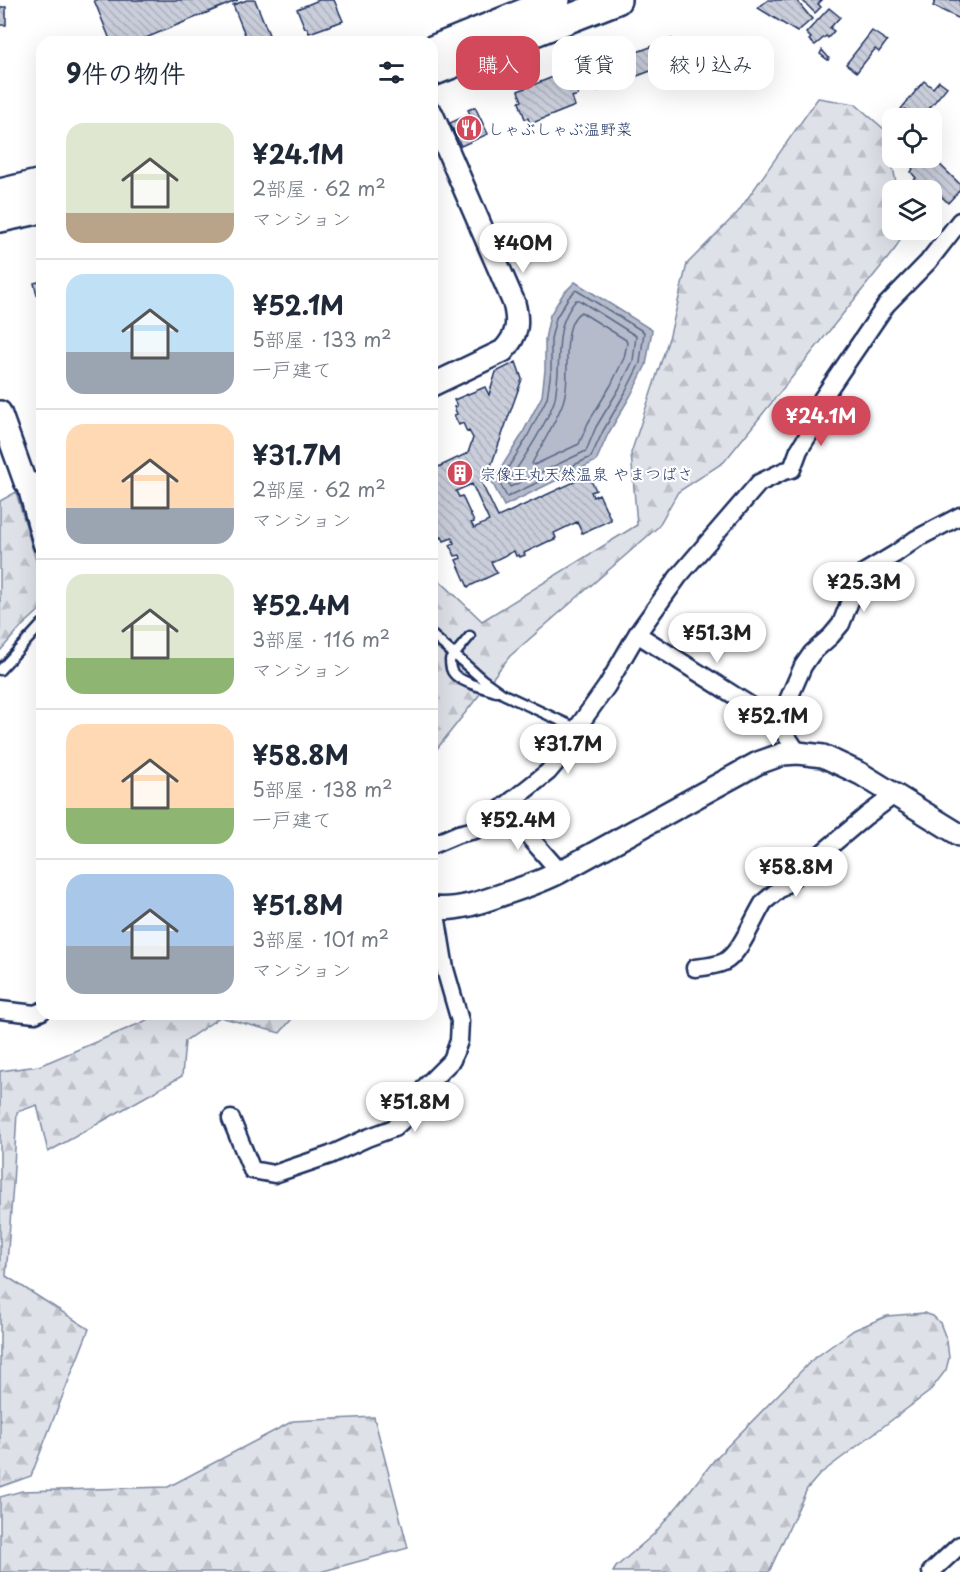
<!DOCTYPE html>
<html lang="ja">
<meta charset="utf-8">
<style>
:root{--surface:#fff;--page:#f6f6f7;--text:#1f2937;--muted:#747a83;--line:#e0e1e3;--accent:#d1495b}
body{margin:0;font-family:"Playpen Sans","Klee One",sans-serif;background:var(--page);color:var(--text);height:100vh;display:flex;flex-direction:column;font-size:22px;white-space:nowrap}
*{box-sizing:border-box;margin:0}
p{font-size:20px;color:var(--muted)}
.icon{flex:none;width:33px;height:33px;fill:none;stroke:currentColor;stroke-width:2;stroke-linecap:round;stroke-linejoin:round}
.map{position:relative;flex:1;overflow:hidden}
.panel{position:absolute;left:36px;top:36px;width:402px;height:984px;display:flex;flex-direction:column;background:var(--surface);border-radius:18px;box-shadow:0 6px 24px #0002}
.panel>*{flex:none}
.hud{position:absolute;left:456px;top:36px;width:414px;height:54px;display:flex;gap:12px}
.controls{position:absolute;left:882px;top:108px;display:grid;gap:12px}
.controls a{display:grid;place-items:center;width:60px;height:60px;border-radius:12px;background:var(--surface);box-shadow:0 6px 24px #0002;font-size:30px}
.price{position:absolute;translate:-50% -51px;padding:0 14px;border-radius:21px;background:#fff;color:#222;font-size:20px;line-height:39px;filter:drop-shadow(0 2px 3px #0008)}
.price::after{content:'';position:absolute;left:50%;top:36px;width:18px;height:14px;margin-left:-9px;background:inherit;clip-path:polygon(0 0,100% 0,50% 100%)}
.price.active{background:var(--accent);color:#fff}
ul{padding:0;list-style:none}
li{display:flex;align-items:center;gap:18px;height:150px;padding:0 30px}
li+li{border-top:2px solid var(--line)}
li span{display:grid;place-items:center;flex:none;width:168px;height:120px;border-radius:18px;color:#555}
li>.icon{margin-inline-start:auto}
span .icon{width:72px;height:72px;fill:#fffc;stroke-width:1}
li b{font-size:26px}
h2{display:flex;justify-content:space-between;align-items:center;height:72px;padding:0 30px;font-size:26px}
.tag{padding:0 21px;border-radius:18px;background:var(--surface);box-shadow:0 6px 24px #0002;font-size:21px;line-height:54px}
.tag.active{background:var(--accent);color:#fff}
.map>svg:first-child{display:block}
.forest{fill:url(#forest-firs);stroke:#7c88a2;stroke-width:1.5}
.water{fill:#b5bbca;stroke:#77839f;stroke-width:1.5}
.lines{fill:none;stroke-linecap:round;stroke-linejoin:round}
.shore{stroke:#596789;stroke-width:1.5}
.building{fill:url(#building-back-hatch);stroke:#1b2f5e;stroke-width:1.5;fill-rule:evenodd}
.service-casing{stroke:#1b2f5e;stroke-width:13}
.minor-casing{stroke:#1b2f5e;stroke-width:21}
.tertiary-casing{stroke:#1b2f5e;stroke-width:26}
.trunk-casing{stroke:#1b2f5e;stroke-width:32}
.service{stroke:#fff;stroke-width:8}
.minor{stroke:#fff;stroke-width:16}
.tertiary{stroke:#fff;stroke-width:21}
.trunk{stroke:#fff;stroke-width:27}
.labels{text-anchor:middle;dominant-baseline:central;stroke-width:4.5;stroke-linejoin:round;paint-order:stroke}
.poi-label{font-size:16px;fill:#1b2f5e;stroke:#fff;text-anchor:start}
</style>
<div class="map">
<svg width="960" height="1572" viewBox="0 0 960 1572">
<defs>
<pattern id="forest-firs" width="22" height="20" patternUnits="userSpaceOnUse" patternTransform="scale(1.5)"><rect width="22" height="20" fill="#dee1e7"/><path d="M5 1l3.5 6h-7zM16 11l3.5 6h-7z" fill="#bec1c9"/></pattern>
<pattern id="building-back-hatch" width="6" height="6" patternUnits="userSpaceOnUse" patternTransform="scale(1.5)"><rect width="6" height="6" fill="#caceda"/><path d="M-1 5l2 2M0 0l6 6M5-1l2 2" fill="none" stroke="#adb1be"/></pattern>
</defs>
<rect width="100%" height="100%" fill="#fff"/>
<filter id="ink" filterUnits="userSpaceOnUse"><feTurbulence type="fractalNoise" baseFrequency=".0167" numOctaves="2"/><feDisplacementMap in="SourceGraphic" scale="12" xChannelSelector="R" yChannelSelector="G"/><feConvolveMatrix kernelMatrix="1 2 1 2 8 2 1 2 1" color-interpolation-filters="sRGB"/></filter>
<g filter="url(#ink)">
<path class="forest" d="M818,98L855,104L885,130L896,182L900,190H892V230H905L895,249L724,462L678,492L658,527L510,656L432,755V577L439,580L482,621L637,525L631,453L670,335L687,264L738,212Z
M16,492L42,581V608L20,628L0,651V501Z
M156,1014H296L280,1033L220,1017L185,1041L182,1076L48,1152L37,1105L17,1112L13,1184L6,1276L89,1329L31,1476L0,1487V1071L39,1066L143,1022Z
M924,1313L933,1316L940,1323L947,1341L949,1358L946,1370L929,1392L820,1474L807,1489L769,1572H613L616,1567L654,1534L681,1502L715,1459L812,1360L854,1330L887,1316Z
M374,1417L408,1548L320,1572H0V1497L22,1491L168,1487L293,1421Z"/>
<path class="water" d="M575,282L652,330L646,365L631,395L608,434L596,461L504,506L492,482L520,438L542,396L545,370V339L550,315L563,294Z"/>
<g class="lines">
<path class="shore" d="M576,290L644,332L640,363L625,393L603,431L591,457L507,497L499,482L525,441L547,398L551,371V339L556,318L568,298Z
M576,300H579L636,336L633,361L619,389L596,427L586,451L510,487L508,482C525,456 543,430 554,402C556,396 556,389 557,383C561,353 554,326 576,300Z
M581,312L626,340L627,343L624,358L611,385L588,423L579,444L534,465L532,464C534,458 538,453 541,447C548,434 556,420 562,405C570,385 565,361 568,340C569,330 572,317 581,312Z"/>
</g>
<path class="building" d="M94,0H238L136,42H111Z
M247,0H255L272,42H248L233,5Z
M319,0H334L343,21L309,33L307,28H305L297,9Z
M768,0H796L812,19L797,32L758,8Z
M802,0H822L818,4L821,7L815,13Z
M936,0H960V19L933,6Z
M0,7H6V25H0Z
M829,8L840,17L830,28L834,31L828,38L826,36L815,45L809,40L811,38L806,33Z
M872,31L887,41L879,52L875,49L857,72L846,64Z
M672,39L680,60L597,91L593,80L590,81L586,71Z
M822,50L829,58L828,60L820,54Z
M727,63L737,66L734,80L723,78Z
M568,71L578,95L572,97L575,106L530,124L528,118L525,119L519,102L522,101L518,91Z
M924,81L933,88L939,81L947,87L927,111L926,110L921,116L919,114L916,118L905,109L903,111L901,109Z
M475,107L488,134L461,146L450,123L470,114L468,110Z
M932,157L960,184V190L948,203L934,189L932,192V190H918L911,184L916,178L911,172L913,169L912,168L922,158Z
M42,281V316L34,283Z
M516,362L522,379L487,477L480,480L498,517L585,477L586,481L590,479L596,490L591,492L593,497L599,494L611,520L582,533L577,522L554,533L556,538L554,539L555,540L550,542L549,541L524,553L525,555L520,557L519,555L516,556L514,551L491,562L497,573L468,587L456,560L461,558L460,555L455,556L450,545L454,543L452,538L444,541L442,537L440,538L432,521V470L468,453L473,438L469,431L467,432L463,423L459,425L454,415L457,414L454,407L457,406L454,400L485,387L489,395L496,372ZM472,484L489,521L474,528L471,523L474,522L462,496L459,497L456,491Z"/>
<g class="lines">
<defs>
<path id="service" d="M432,635L482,679L503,694L576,728
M470,636L450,660C450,664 450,670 454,674C462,683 485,688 496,692
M0,670L42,624"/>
<path id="minor" d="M25,482L42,545
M637,634L778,723L798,753
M778,723L803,666L812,653L831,636L841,624L857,583L865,572L895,554L916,539L960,516
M505,806L532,840L560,872
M432,845L458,834L475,830L548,772L559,759L568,741L607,686L637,634L678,577L759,483L784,471L792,469L799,450L811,431L822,399L886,305L928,262L960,221
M695,968C704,967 715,966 724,962C741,953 753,919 764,902L866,816L894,795
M0,1010L35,1014L42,1011
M231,1119L252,1170L274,1174L330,1155L367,1138L394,1128L405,1118L426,1086L452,1060L459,1041L460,1021L445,969L435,908
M931,1572L960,1545"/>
<path id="tertiary" d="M432,114L514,303C519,323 518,335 503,351L432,385
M0,412L25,482L42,486
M432,908C458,911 482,902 507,893C525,887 543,881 560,872L758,763L783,754L798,753L823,756L861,774L960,835"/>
<path id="trunk" d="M432,50L556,0
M432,72L617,0
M0,193L42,183
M0,218L42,209"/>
</defs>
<use href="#service" class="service-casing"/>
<use href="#minor" class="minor-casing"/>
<use href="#tertiary" class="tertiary-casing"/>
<use href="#trunk" class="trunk-casing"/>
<use href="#service" class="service"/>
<use href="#minor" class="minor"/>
<use href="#tertiary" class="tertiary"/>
<use href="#trunk" class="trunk"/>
</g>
</g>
<defs>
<symbol id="restaurant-disc" viewBox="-11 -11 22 22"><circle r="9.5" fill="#d1495b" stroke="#fff"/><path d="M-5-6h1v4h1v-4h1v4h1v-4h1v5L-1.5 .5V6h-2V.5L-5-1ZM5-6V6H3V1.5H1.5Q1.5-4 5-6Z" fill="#fff"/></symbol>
<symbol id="building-disc" viewBox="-11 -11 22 22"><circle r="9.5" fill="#d1495b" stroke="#fff"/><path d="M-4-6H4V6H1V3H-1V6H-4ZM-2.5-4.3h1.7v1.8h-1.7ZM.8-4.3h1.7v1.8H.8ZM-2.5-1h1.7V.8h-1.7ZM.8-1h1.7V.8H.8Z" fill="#fff"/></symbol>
</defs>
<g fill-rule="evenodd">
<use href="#restaurant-disc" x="454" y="113" width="30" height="30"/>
<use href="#building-disc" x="445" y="458" width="30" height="30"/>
</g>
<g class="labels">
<g class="poi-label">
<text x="488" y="128">しゃぶしゃぶ温野菜</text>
<text x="480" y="473">宗像王丸天然温泉 やまつばさ</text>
</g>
</g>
</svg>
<div class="controls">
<a><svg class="icon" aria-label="locate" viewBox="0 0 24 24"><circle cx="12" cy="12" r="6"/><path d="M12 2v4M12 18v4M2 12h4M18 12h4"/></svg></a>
<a><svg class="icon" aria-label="layers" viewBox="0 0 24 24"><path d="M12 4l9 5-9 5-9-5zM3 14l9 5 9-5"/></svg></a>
</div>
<b class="price" style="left:523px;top:274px">¥40M</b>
<b class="price active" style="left:821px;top:447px">¥24.1M</b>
<b class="price" style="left:864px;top:613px">¥25.3M</b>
<b class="price" style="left:717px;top:664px">¥51.3M</b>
<b class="price" style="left:773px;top:747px">¥52.1M</b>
<b class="price" style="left:568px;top:775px">¥31.7M</b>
<b class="price" style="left:518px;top:851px">¥52.4M</b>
<b class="price" style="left:796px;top:898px">¥58.8M</b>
<b class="price" style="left:415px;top:1133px">¥51.8M</b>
<div class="hud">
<a class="tag active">購入</a>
<a class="tag">賃貸</a>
<a class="tag">絞り込み</a>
</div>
<section class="panel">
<h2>9件の物件<svg class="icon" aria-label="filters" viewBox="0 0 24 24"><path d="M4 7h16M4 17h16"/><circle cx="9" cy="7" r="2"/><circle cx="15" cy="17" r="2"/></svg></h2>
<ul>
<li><span style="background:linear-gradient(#dfe7d0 75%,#b9a48a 0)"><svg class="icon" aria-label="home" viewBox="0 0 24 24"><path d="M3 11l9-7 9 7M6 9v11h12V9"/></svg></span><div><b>¥24.1M</b><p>2部屋 · 62 m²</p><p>マンション</p></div></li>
<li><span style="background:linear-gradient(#bfe0f5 65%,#9aa5b1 0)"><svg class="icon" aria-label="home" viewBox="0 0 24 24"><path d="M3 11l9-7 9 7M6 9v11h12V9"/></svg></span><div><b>¥52.1M</b><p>5部屋 · 133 m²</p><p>一戸建て</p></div></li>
<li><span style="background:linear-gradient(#ffd9b3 70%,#9aa5b1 0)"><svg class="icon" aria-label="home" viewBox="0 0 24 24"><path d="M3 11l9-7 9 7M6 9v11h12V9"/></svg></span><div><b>¥31.7M</b><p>2部屋 · 62 m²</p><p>マンション</p></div></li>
<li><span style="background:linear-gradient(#dfe7d0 70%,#8fb573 0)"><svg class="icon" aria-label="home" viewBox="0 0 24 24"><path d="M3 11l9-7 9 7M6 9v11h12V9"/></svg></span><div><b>¥52.4M</b><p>3部屋 · 116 m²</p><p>マンション</p></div></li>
<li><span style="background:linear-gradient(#ffd9b3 70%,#8fb573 0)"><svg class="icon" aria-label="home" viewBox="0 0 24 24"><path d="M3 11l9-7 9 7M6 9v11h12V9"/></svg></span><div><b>¥58.8M</b><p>5部屋 · 138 m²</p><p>一戸建て</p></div></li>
<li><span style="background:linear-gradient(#a9c7e8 60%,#9aa5b1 0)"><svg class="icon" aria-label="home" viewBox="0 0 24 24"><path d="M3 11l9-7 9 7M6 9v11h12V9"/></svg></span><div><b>¥51.8M</b><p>3部屋 · 101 m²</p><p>マンション</p></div></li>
</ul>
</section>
</div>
